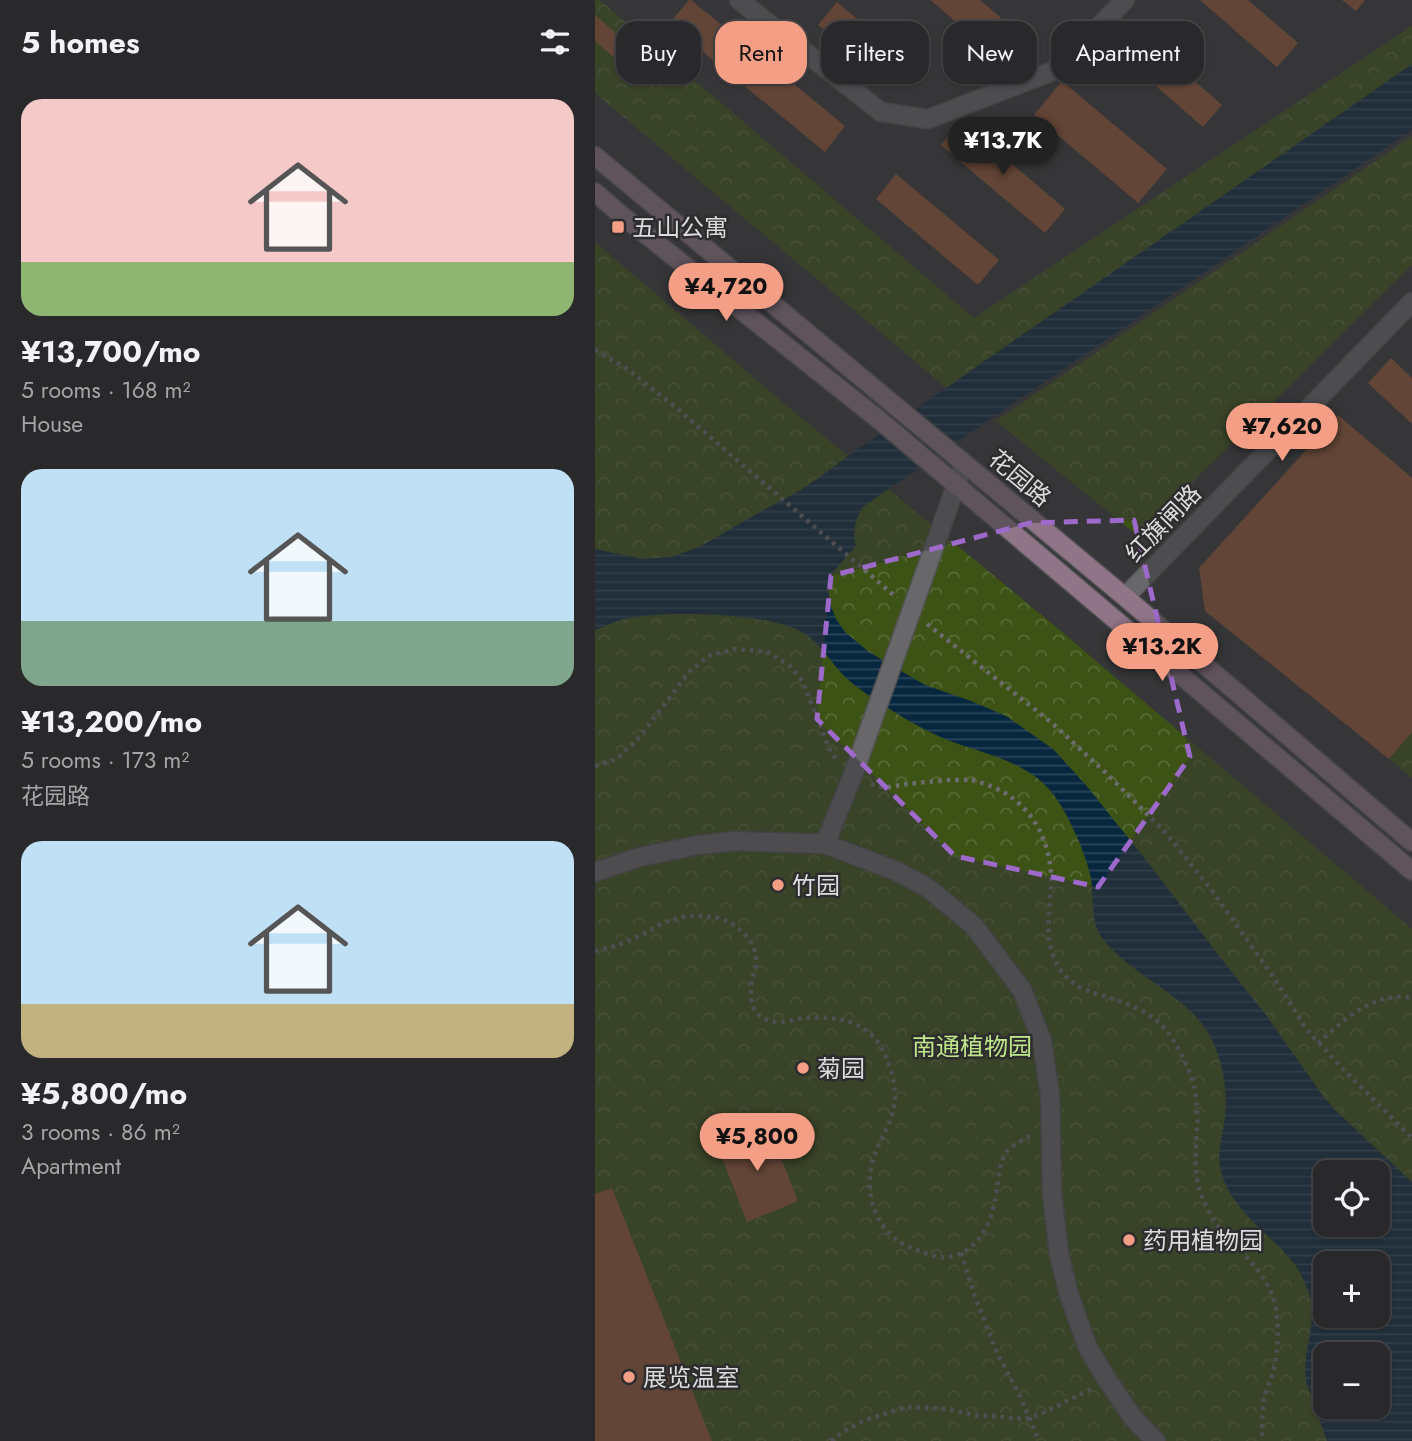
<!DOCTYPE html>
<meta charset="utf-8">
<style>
:root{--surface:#29282a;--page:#353436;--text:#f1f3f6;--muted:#a5a6a8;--line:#454447;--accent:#f49e86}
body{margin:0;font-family:Jost,"Noto Sans SC",sans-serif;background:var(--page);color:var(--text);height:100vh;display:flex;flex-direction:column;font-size:26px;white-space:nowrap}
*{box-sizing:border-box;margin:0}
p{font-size:23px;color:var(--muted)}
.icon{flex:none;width:38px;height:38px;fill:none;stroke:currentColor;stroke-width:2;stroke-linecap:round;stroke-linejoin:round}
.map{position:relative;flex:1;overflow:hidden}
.side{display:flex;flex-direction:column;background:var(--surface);width:595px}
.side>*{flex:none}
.guide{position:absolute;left:21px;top:21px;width:665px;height:63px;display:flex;gap:14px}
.buttons{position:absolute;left:718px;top:1160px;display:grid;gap:14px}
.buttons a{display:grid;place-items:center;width:77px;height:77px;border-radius:14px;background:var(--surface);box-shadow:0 2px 5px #0004,0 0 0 2px var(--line);font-size:35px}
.price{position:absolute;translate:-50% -60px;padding:0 16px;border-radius:24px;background:var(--accent);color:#111;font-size:23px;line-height:46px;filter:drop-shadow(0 2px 4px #0008)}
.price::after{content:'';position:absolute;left:50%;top:42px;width:21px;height:16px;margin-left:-10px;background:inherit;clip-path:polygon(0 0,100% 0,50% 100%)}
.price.active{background:#222;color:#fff}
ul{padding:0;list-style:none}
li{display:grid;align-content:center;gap:14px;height:371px;padding:0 21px}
li span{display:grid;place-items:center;height:217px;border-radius:21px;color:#555}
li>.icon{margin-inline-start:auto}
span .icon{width:126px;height:126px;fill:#fffc;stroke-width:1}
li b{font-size:30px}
h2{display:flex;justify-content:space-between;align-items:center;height:84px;padding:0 21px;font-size:30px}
.chip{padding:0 24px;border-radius:21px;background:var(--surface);box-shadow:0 2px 5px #0004,0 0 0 2px var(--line);font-size:24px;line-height:63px}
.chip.active{background:var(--accent);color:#111}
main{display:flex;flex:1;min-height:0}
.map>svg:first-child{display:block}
.park{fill:url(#park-crowns);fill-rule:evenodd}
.water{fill:url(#water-rules);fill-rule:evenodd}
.building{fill:#975834}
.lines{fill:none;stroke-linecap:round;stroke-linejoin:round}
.street-casing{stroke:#535255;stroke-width:21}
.secondary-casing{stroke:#535255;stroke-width:21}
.path{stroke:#6d6c6e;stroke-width:4.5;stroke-dasharray:3.5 5;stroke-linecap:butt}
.street{stroke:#68676a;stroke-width:18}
.secondary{stroke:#907588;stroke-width:18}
.marked{fill:none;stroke:#9d69ca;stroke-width:5;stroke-dasharray:14 9;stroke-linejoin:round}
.poi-dot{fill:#f49e86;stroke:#2d2c2e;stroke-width:2.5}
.labels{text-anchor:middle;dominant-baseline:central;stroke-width:5;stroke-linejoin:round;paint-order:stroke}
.poi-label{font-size:24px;fill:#dcdbdd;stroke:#2d2c2e;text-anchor:start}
.street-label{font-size:24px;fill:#dcdbdd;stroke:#2d2c2e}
.park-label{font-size:24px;fill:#bfe78a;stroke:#2d2c2e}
</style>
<main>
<section class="side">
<h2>5 homes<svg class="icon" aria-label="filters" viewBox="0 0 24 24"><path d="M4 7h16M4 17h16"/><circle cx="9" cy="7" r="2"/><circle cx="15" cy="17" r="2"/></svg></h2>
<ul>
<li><span style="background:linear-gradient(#f6c9c9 75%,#8fb573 0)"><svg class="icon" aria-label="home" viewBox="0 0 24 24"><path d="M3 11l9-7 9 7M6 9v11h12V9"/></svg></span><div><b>¥13,700/mo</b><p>5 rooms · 168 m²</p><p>House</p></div></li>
<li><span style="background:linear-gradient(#bfe0f5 70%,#7fa58c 0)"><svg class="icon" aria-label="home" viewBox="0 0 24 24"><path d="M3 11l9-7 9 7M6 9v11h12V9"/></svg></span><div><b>¥13,200/mo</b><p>5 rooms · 173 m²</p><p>花园路</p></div></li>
<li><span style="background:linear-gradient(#bfe0f5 75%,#c2b280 0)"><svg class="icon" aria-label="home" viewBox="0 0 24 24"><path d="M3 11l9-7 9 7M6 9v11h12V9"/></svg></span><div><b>¥5,800/mo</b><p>3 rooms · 86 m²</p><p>Apartment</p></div></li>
</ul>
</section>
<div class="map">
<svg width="817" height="1441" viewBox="0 0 817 1441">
<defs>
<pattern id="park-crowns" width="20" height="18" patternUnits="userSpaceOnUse" patternTransform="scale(1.75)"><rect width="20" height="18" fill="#3c5315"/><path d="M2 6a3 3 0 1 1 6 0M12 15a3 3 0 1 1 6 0" fill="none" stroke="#586b37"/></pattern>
<pattern id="water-rules" width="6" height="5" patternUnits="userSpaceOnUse" patternTransform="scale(1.75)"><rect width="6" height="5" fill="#07273f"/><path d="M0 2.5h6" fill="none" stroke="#2b465a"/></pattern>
</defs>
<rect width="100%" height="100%" fill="#373638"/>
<path class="park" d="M0,0H5L379,318L817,26V69L353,389L0,93Z
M817,136V265L543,536L401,421Z
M0,242L197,410L454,621L817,929V1441H0ZM730,1172H782V1225H730ZM730,1264H782V1316H730ZM730,1354H782V1407H730Z
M817,732V778L794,759Z"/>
<path class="water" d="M817,64V130L269,506C260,518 257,532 261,546L238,572L232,585L235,603L241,619L250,632L274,652L330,685L376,701L411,716L458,749L490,784L555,865L625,957L671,1015L728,1096L741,1111L817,1182V1441H732C727,1427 722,1413 718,1399C716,1394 712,1387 711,1381C706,1350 726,1318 712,1288C709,1280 705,1272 700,1265C676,1233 632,1209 625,1166C622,1150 629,1132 630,1116C633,1088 627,1055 612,1031C590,997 550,981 521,953C517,949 511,944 508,939C495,922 499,898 496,878C491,853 470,805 452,787C425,759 385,753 350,739C324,728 297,711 273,695C265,689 256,683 249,676C236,662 225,644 210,634C178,612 67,610 30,619C20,621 10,627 0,630V549L48,559L76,557L106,546L165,512L204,491L222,479L253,456ZM730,1172H782V1225H730ZM730,1264H782V1316H730ZM730,1354H782V1407H730Z"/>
<path class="building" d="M94,0H96L250,126L230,152L74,24Z
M335,0H385L406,18L385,42Z
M605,0H653L703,43L682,67Z
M747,0H770L761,11Z
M242,2L295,47L276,69L223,25Z
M0,15L48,57L36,72L0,41Z
M524,16L627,105L608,127L506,38Z
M467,81L572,169L543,203L439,115Z
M366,121L470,209L450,233L346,145Z
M301,174L404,260L383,285L281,199Z
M796,358L817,378V424L773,383Z
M743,415L817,478V732L794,759L610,611L604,568Z
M173,1125L203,1201L152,1222L122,1145Z
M17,1188L117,1441H0V1194Z"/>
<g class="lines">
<defs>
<path id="street" d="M144,0L286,112L333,119L461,70L530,0
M530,597L817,302
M230,844L258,775L369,463
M0,872L45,857L103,845L141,841L230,844L301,871L333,888L379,926L427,990L447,1041L455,1095L457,1193L464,1254L474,1295L493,1348L513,1381L538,1418L561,1441"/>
<path id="secondary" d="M0,156L530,597L817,842
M0,192L25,214L288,423L817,871"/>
</defs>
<use href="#street" class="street-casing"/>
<use href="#secondary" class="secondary-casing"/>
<path class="path" d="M0,350L31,368L84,410L302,598
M332,624L457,723L510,772L571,833L618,892L677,975L712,1030L746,1067L817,1138
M0,766L22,759L43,739L94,672L115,655L141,649L173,652L195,666L208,682L234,748L243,762
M276,784C290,790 297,786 312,784C330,782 357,779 375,780C385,781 401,788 410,793C443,813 458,850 456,888C454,914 449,942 463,966C479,993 504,993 530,1003C545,1009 560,1017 570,1029C581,1041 595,1070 599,1086C602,1098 603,1116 602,1128C601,1149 598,1170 605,1191C608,1201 618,1221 625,1228C646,1254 676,1275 681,1310C684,1328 683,1351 679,1368C677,1379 671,1388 669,1399C667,1412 667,1427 667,1441
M0,951C14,948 27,944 40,938C52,933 62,925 73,921C95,913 126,913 144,929C153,936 162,948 161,960C161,965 159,971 158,976C155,987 154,1008 164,1015C180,1027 193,1020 210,1018C236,1016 265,1019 282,1041C294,1056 301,1083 300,1101C298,1121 286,1137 279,1156C267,1191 280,1234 317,1248C330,1253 345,1260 358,1256C388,1248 398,1217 402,1189C404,1177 404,1159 414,1149C420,1144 429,1139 436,1135
M723,1043C749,1020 780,990 817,998
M366,1253L379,1294L402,1353L427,1400L444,1441
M236,1441L246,1433L270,1420L312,1407L353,1409L383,1416H401L420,1419L435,1418L448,1413L496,1389"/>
<use href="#street" class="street"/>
<use href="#secondary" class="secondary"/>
</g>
<path d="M0 0H817V1441H0ZM539,520L595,757L503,887L360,856L222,719L236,576L435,523Z" fill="#373638" fill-opacity=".55" fill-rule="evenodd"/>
<path class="marked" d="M539,520L595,757L503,887L360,856L222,719L236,576L435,523Z"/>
<g class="poi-dot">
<rect x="16" y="220" width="14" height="14" rx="3.5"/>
<circle cx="183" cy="885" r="7"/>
<circle cx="208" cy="1068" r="7"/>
<circle cx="534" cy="1240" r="7"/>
<circle cx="34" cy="1377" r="7"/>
</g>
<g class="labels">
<g class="poi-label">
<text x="37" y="227">五山公寓</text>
<text x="197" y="885">竹园</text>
<text x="222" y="1068">菊园</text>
<text x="548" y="1240">药用植物园</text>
<text x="48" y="1377">展览温室</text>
</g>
<g class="street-label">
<text transform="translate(425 478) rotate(40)">花园路</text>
<text transform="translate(568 523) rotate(-46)">红旗闸路</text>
</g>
<g class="park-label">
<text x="377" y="1046">南通植物园</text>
</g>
</g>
</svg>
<div class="buttons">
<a><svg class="icon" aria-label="locate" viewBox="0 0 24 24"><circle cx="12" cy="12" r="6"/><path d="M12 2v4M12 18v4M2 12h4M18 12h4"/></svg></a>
<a>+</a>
<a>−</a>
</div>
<b class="price active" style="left:408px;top:177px">¥13.7K</b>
<b class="price" style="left:131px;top:323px">¥4,720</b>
<b class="price" style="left:687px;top:463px">¥7,620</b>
<b class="price" style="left:567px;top:683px">¥13.2K</b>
<b class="price" style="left:162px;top:1173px">¥5,800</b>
<div class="guide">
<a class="chip">Buy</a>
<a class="chip active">Rent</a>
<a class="chip">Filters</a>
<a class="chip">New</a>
<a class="chip">Apartment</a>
</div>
</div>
</main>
